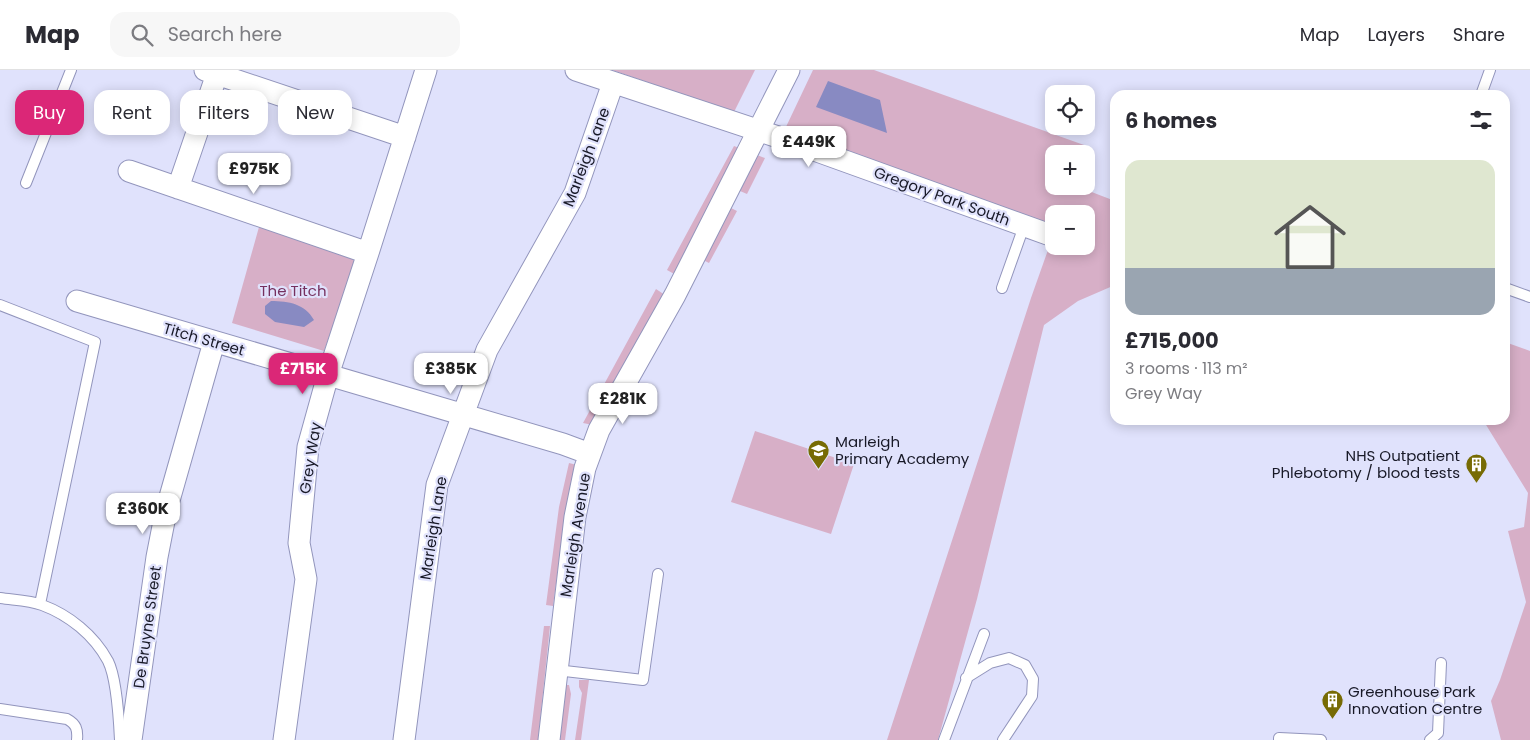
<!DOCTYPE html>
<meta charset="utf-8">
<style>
:root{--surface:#fff;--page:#f7f7f7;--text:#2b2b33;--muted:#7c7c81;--line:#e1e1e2;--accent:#db2777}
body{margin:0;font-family:Poppins,sans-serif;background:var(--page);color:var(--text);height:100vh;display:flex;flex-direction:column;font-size:19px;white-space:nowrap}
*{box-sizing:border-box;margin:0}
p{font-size:16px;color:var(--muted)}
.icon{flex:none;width:28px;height:28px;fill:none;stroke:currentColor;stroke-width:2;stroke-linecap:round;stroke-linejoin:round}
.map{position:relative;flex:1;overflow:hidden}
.side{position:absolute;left:1110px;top:20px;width:400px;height:335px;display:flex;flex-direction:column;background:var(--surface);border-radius:15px;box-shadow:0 2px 12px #0003}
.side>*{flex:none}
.hud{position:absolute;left:15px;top:20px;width:475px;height:45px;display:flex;gap:10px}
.controls{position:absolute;left:1045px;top:15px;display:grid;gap:10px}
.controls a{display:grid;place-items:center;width:50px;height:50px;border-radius:10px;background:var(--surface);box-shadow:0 2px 12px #0003;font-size:25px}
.price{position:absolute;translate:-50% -42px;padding:0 11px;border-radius:10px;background:#fff;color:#222;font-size:16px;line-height:32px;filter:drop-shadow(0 1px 2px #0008)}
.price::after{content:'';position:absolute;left:50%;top:30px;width:15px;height:11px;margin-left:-8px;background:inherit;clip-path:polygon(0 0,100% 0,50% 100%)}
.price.current{background:var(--accent);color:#fff}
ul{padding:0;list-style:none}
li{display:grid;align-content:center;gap:10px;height:265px;padding:0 15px}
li+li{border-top:1px solid var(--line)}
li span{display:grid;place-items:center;height:155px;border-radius:15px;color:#555}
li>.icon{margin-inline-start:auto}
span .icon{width:90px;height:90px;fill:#fffc;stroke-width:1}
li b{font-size:21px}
h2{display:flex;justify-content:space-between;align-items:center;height:60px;padding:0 15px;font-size:21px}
.pill{padding:0 18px;border-radius:15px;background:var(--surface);box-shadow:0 2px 12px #0003;font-size:18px;line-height:45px}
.pill.current{background:var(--accent);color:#fff}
header{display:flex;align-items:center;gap:30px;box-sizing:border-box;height:70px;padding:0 25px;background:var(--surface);border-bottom:1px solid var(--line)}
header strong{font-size:24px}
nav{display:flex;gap:28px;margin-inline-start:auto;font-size:18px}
.search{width:350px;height:45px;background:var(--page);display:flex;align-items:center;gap:12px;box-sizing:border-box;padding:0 18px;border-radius:15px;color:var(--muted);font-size:19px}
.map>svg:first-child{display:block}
.green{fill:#d7afc7}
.water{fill:#888ac2}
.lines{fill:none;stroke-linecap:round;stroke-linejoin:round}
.service-casing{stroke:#9295bc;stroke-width:12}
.minor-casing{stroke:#9295bc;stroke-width:23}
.service{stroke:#fff;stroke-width:10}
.minor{stroke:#fff;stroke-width:21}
.labels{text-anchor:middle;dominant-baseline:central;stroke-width:4.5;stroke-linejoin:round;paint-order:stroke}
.street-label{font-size:15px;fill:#181927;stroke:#e0e2fc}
.park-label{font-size:15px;fill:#75305f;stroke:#e0e2fc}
.poi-label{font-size:15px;fill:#181927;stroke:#e0e2fc;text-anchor:start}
</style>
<header>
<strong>Map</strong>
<div class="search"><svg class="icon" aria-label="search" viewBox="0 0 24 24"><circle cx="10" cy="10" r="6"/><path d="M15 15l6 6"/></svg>Search here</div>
<nav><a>Map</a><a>Layers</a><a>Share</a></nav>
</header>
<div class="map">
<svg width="1530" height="670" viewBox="0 0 1530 670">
<rect width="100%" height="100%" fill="#e0e2fc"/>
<path class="green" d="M612,0H755L734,42Z
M813,0H874L1084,75L1081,84H1054V116H1076L1115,131V215L1078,231L1044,255L977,529L938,670H887L1031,228L1054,163V176H1086V144H1054V158L785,59Z
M734,76L742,79L676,205L667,200Z
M757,85L765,88L747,124L740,121Z
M731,138L737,141L709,193L703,190Z
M259,157L356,190L324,281L232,253Z
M656,219L665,225L593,355L583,353Z
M1505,272L1530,281V670H1501L1491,631L1500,610L1526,532L1508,461L1524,457L1528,423L1483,350H1505Z
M755,361L854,394L831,464L731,432Z
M569,393L577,395L566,438L553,536L546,535L559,437Z
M544,556H550L538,670H530Z
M579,610H589L581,670H575L582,623L579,617Z
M565,615H569L571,624L565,670H557Z"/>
<path class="water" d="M828,11L880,30L887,63L816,37Z
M271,231C289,231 305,234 314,250L304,257L275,252L265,244V236Z"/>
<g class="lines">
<defs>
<path id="service" d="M1481,25L1490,0
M26,113L71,0
M1002,218L1024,156
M1505,218L1530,227
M0,235L95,272L40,534
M0,528C13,530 29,530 42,535C69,545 94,565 108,591C117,609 119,649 120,670
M556,600L643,610L658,504
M966,608L990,593L1009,588L1025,595L1033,609L1032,626L1003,670
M0,639L67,649C76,654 78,659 77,670
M944,670L984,564
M1279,670V668L1321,670
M1430,670L1438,663L1441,593"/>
<path id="minor" d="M205,0L405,67
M576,0L781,68L1053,166
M129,101L368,183
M178,118L217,4
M77,231L563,374L590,384
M131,670L157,487L166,441L214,272
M284,670L306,509L299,473L308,377L328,305L368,183L426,0
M404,670L437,415L487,280L575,123L613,13
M549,670L575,447L585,398L599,360L675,225L789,0"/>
</defs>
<use href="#service" class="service-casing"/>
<use href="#minor" class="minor-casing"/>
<use href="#service" class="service"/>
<use href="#minor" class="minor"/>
</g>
<defs>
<symbol id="school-pin" viewBox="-11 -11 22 30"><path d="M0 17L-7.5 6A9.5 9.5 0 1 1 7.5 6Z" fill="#776b04" stroke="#e0e2fc"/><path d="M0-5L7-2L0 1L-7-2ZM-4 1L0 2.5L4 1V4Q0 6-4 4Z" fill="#fff"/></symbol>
<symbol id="building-pin" viewBox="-11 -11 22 30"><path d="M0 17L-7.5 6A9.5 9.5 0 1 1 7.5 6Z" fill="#776b04" stroke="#e0e2fc"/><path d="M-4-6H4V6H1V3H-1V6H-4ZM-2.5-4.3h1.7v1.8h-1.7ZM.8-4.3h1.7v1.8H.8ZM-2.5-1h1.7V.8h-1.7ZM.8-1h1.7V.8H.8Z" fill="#fff"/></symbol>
</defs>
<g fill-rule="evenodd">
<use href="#school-pin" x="806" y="368" width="25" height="34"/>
<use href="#building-pin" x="1464" y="382" width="25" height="34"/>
<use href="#building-pin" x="1320" y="618" width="25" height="34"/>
</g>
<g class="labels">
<g class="street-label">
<text transform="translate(586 87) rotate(-69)">Marleigh Lane</text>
<text transform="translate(942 126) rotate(20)">Gregory Park South</text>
<text transform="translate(204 269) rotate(16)">Titch Street</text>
<text transform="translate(310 388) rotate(-81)">Grey Way</text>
<text transform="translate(433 458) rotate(-81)">Marleigh Lane</text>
<text transform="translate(575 465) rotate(-81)">Marleigh Avenue</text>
<text transform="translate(147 557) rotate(-82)">De Bruyne Street</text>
</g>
<g class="park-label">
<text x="293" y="220">The Titch</text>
</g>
<g class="poi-label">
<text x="835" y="371">Marleigh<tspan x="835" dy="17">Primary Academy</tspan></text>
<text x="1460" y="385" text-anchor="end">NHS Outpatient<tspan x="1460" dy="17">Phlebotomy / blood tests</tspan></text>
<text x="1348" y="621">Greenhouse Park<tspan x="1348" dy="17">Innovation Centre</tspan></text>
</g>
</g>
</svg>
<div class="controls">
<a><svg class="icon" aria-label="locate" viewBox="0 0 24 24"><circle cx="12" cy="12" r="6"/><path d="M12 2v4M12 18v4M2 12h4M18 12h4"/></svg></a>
<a>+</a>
<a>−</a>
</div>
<b class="price" style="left:809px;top:98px">£449K</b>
<b class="price" style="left:254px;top:125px">£975K</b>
<b class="price current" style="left:303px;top:325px">£715K</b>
<b class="price" style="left:451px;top:325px">£385K</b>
<b class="price" style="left:623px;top:355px">£281K</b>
<b class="price" style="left:143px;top:465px">£360K</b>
<div class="hud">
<a class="pill current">Buy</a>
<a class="pill">Rent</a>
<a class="pill">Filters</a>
<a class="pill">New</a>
</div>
<section class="side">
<h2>6 homes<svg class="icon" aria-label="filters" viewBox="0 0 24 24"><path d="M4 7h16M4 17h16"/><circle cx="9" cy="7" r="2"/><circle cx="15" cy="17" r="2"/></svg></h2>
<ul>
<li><span style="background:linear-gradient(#dfe7d0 70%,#9aa5b1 0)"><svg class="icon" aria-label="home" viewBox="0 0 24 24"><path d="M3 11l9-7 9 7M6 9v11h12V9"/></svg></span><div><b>£715,000</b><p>3 rooms · 113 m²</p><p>Grey Way</p></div></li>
</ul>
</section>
</div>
